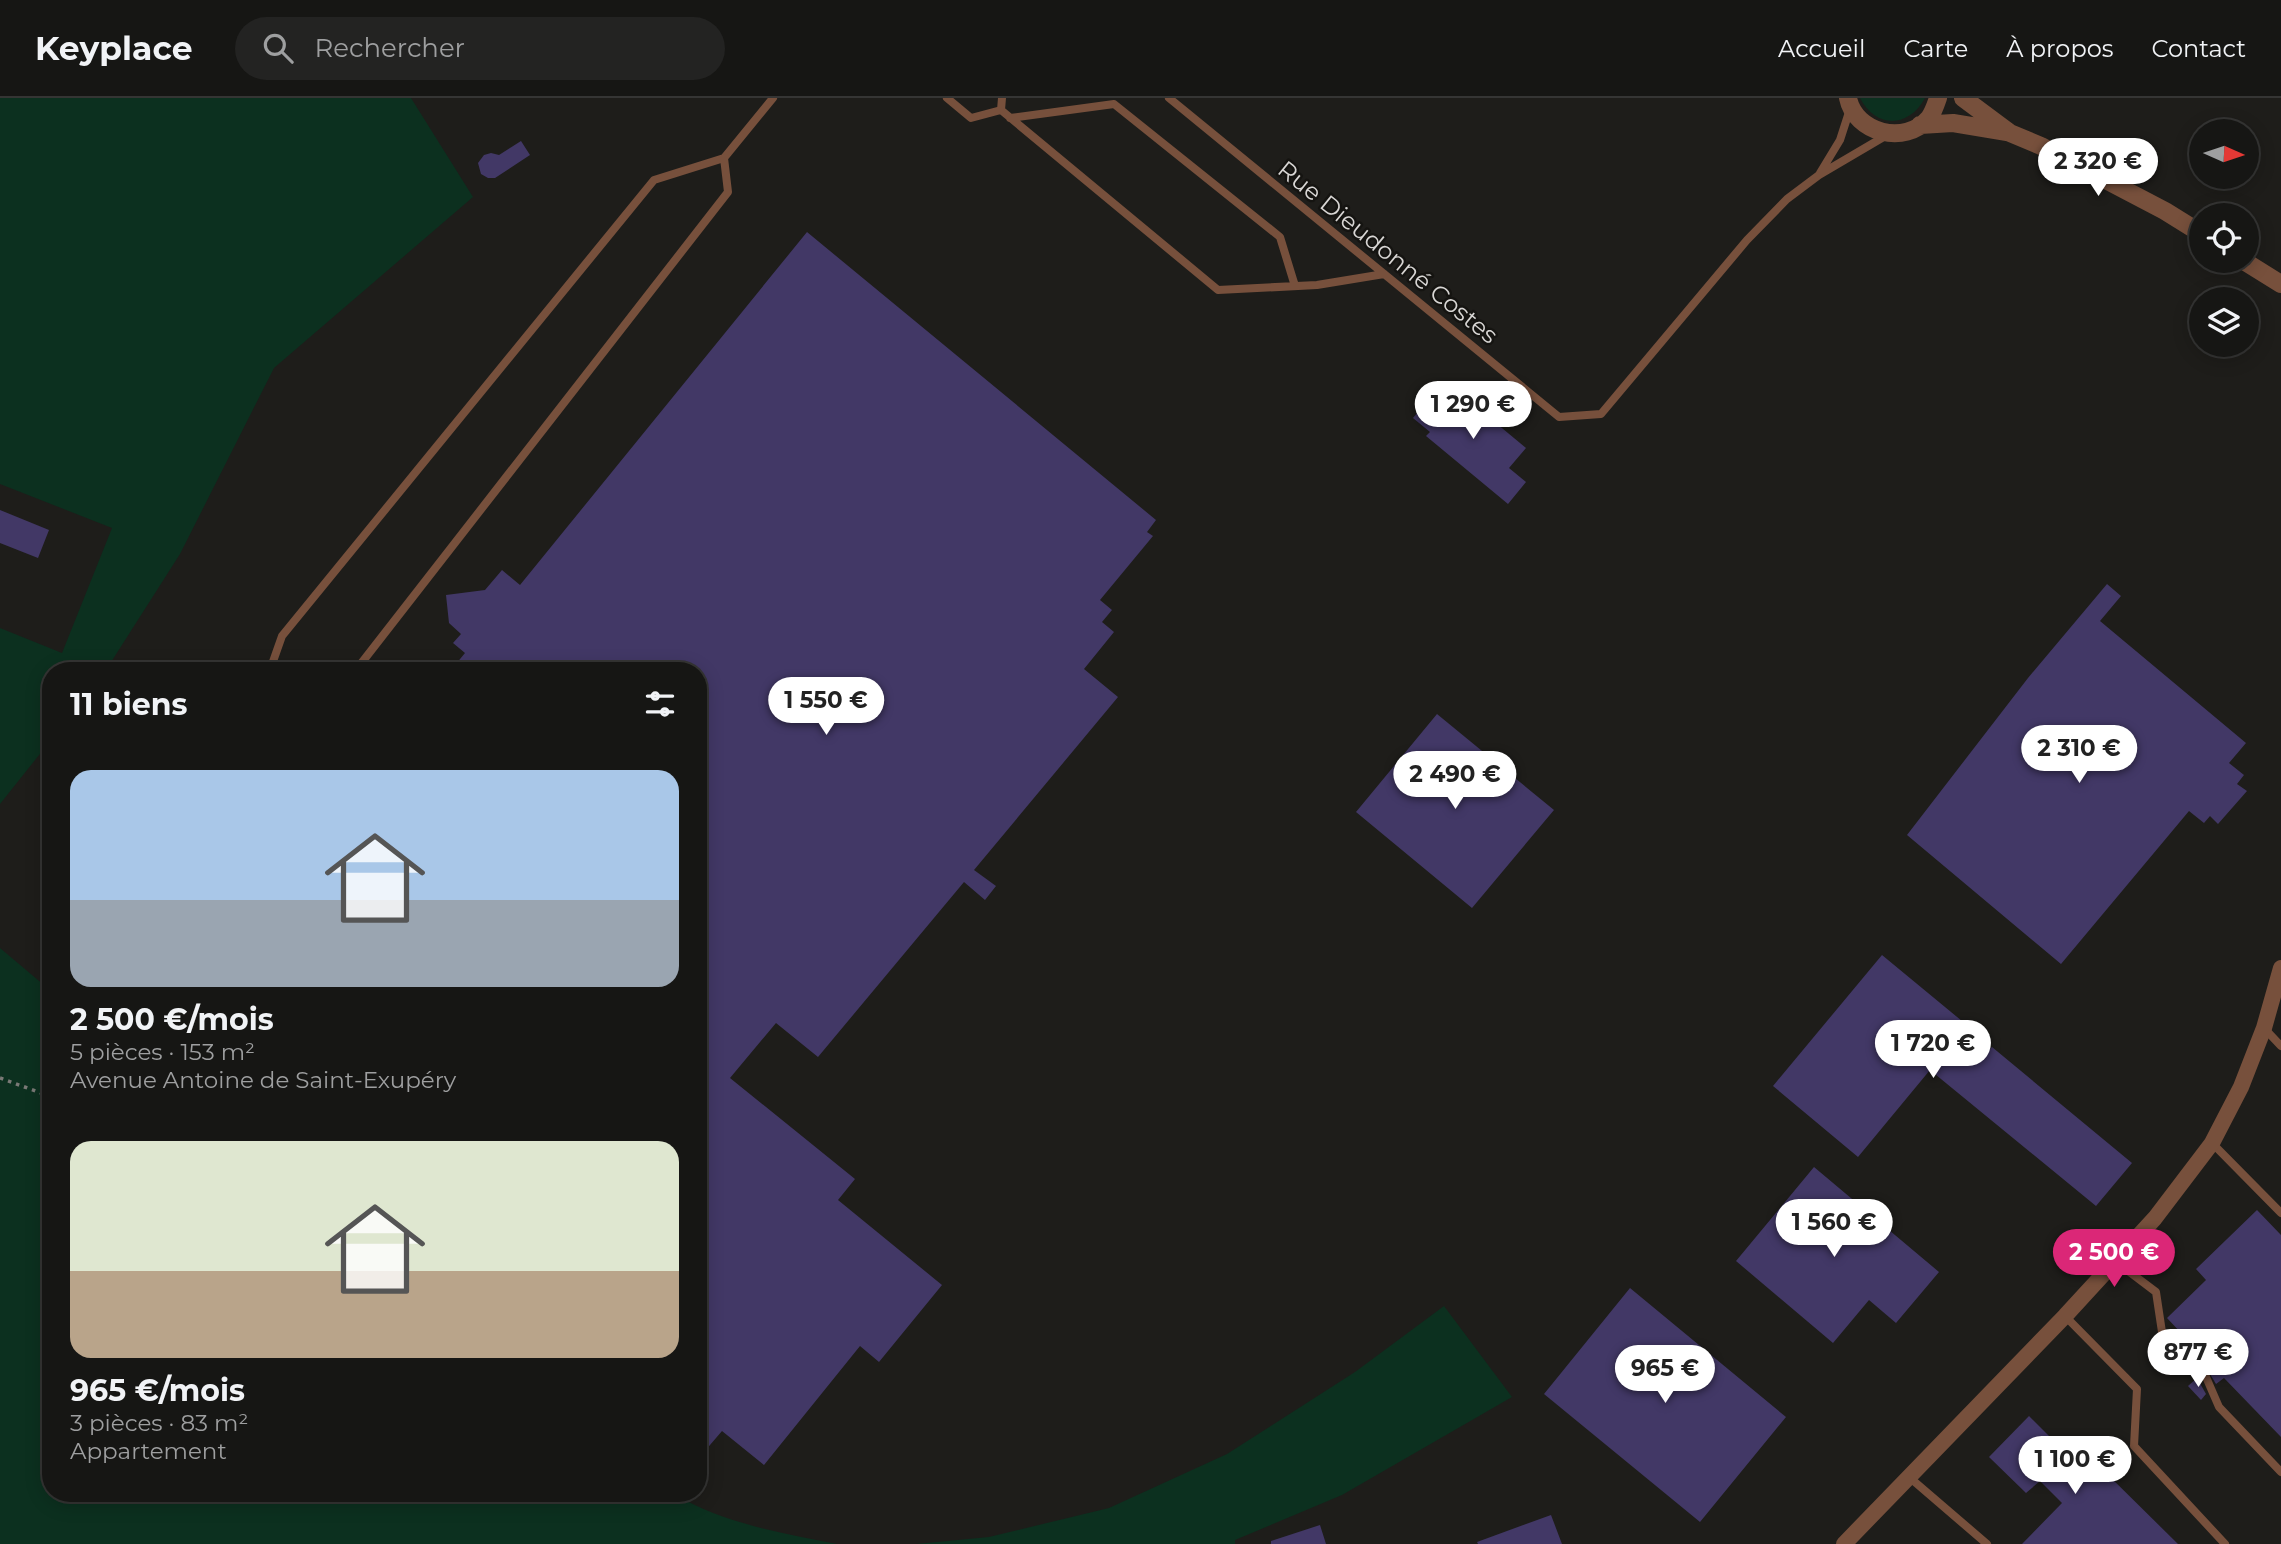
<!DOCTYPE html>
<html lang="fr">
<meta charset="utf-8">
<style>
:root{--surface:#161614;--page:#232322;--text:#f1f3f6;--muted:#9e9fa0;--line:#353534;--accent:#db2777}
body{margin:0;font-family:Montserrat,sans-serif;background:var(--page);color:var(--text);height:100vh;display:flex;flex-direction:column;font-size:26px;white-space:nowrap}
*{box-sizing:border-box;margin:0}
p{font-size:23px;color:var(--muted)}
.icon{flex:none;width:38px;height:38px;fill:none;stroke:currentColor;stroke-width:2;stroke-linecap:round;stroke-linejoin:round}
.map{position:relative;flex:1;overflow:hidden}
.panel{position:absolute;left:42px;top:564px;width:665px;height:840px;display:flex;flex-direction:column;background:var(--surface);border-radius:28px;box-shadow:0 4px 18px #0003,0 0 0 2px var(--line)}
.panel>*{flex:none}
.needle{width:46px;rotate:93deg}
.controls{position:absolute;left:2189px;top:21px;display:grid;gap:14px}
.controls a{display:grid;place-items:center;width:70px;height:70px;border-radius:50%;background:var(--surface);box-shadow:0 4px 18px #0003,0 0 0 2px var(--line);font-size:35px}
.price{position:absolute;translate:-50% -60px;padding:0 16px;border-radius:24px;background:#fff;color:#222;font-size:23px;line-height:46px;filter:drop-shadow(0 2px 4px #0008)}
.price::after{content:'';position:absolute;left:50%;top:42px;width:21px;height:16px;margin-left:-10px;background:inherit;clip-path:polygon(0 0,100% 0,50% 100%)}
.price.on{background:var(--accent);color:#fff}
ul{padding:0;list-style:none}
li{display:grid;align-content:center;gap:14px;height:371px;padding:0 28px}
li span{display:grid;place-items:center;height:217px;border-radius:21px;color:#555}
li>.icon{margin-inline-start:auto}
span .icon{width:126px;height:126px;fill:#fffc;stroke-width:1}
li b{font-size:30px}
h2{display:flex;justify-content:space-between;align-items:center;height:84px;padding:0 28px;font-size:30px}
header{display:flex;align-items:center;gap:42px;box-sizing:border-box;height:98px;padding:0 35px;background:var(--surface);border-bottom:2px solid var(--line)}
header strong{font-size:33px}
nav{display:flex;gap:38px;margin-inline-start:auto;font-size:24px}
.search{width:490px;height:63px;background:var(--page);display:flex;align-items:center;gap:18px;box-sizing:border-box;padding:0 24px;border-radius:38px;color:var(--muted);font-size:26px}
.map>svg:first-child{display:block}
.green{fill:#0c301f}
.building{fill:#423866}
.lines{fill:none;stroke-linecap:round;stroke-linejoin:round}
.path{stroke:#7a7976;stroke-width:3.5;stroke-dasharray:3.5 5;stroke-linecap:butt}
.service{stroke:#77503c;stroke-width:8}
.minor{stroke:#77503c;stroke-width:16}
.tertiary{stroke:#77503c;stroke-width:18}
.labels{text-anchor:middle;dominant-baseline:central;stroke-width:5;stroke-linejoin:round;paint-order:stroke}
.street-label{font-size:24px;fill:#d8d6d4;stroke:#151411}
</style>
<header>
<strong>Keyplace</strong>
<div class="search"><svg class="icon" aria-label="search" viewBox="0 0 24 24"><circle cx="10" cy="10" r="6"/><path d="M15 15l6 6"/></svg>Rechercher</div>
<nav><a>Accueil</a><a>Carte</a><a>À propos</a><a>Contact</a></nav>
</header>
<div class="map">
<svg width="2281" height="1446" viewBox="0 0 2281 1446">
<rect width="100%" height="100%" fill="#1e1d1a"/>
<path class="green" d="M0,0H411L473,99L274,270L180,456L106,572H51V642L0,706V530L62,555L112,430L0,386Z
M1860,0H1925C1909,30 1876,31 1860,0Z
M0,850L51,893V1395H672C725,1426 778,1434 837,1446H0Z
M1444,1208L1512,1299L1342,1397L1235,1442V1446H916L989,1439L1109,1410L1227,1356L1355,1274Z"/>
<path class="building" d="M521,43L530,57L495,80H488L481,76L478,65L484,57L491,55L499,57Z
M807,134L1156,422L1147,434L1153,438L1100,502L1112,512L1102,524L1114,534L1084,571L1118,599L974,772L996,788L985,802L964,784L818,959L776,925L730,980L855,1081L838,1102L942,1187L879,1264L860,1248L764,1367L722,1333L698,1361V572H451L465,555L453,545L461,536L449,525L446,497L485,492L502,472L520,487Z
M1441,286L1457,300L1461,296L1526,350L1509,370L1526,384L1508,406L1426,338L1430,334L1413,320Z
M0,412L49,432L38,460L0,445Z
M2107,486L2121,498L2100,523L2246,645L2229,665L2244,677L2237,686L2247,693L2218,726L2210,718L2204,725L2189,713L2061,866L1907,737L2028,580Z
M1437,616L1554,712L1472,810L1356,714Z
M1882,857L1968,928L1960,937L1974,949L1984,957L1992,949L2132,1065L2096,1108L1930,972L1858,1059L1773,988Z
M1814,1069L1939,1174L1896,1225L1869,1202L1833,1245L1736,1163Z
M2257,1112L2281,1137V1339L2224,1280L2216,1286L2207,1271L2211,1267L2167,1220L2206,1182L2196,1171Z
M1630,1190L1786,1319L1700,1424L1544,1296Z
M2197,1280L2206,1296L2201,1302L2188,1288Z
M2029,1318L2066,1355L2042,1379H2088L2099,1368L2178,1446H2022L2062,1405L2040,1383L2026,1395L1989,1359Z
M1551,1417L1562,1446H1478L1477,1444Z
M1320,1427L1326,1446H1271V1443Z"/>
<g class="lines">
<path class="path" d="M0,980L41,995L51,1002"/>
<path class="service" d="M947,0L971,20L1001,12L1002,0
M1169,0L1559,319L1601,316L1747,142L1787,101L1819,77L1887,37
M1001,12L1218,192L1317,187L1384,176
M1010,20L1114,6L1280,139L1295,188
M1820,75L1840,42L1850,11
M270,572L282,538L654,82L724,60L773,0
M356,572L728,94L724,60
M2264,930L2281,948
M2212,1045L2281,1115
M2115,1163L2156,1194L2162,1234L2206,1279L2219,1309L2281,1374
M2065,1218L2137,1291L2134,1348L2225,1446
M1909,1379L1987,1446"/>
<path class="minor" d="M1844,1446L2065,1218L2155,1120L2212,1045L2241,989L2264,930L2281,870"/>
<path class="tertiary" d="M1848,0C1855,35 1905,48 1929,20C1933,15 1936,6 1938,0
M1963,0L2010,35L2041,48L2165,113L2202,136
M1920,27L1953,25L2007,34
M2244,163L2281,186"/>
</g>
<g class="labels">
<g class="street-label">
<text transform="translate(1388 154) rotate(39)">Rue Dieudonné Costes</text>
</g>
</g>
</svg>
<div class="controls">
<a><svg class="needle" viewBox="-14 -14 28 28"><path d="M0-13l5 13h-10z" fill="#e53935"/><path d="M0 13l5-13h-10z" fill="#9e9fa0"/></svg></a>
<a><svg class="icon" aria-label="locate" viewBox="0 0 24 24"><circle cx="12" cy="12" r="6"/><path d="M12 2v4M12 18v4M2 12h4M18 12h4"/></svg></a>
<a><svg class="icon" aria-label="layers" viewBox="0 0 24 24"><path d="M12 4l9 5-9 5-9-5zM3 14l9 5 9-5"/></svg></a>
</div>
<b class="price" style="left:2098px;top:100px">2 320 €</b>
<b class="price" style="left:1473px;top:343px">1 290 €</b>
<b class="price" style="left:826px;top:639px">1 550 €</b>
<b class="price" style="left:2079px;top:687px">2 310 €</b>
<b class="price" style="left:1455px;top:713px">2 490 €</b>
<b class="price" style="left:1933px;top:982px">1 720 €</b>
<b class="price" style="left:1834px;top:1161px">1 560 €</b>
<b class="price on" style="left:2114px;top:1191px">2 500 €</b>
<b class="price" style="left:2198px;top:1291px">877 €</b>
<b class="price" style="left:1665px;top:1307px">965 €</b>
<b class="price" style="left:2075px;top:1398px">1 100 €</b>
<section class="panel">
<h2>11 biens<svg class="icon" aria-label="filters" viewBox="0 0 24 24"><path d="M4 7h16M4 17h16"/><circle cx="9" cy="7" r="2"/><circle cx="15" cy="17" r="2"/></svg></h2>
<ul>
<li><span style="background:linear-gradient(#a9c7e8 60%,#9aa5b1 0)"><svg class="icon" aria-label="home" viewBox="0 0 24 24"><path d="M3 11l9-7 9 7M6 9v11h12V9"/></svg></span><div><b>2 500 €/mois</b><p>5 pièces · 153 m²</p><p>Avenue Antoine de Saint-Exupéry</p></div></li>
<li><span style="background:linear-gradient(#dfe7d0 60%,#b9a48a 0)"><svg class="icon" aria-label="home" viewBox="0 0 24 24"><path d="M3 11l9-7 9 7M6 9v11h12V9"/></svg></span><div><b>965 €/mois</b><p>3 pièces · 83 m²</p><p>Appartement</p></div></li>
</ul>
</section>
</div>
